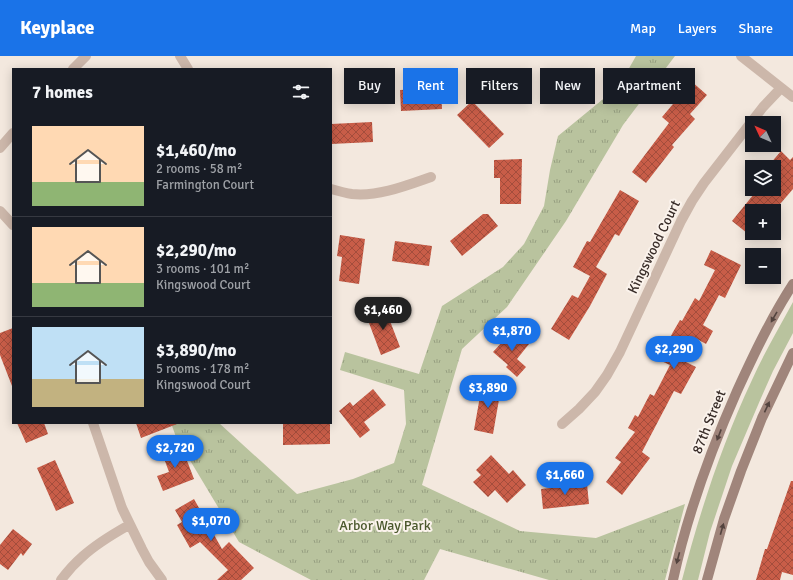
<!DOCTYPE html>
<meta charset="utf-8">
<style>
:root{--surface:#171b24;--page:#242831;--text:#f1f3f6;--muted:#9ea1a6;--line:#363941;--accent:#1a73e8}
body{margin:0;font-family:Signika,sans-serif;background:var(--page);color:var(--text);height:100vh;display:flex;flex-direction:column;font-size:15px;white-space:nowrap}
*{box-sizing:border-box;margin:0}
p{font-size:13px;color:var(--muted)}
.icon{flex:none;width:22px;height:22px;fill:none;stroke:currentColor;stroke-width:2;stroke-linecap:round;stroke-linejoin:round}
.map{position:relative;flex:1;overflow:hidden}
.side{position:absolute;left:12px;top:12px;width:320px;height:356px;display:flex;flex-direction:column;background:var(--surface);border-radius:0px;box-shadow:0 2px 10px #0003}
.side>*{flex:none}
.hud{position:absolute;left:344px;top:12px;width:380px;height:36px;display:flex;gap:8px}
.needle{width:26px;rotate:314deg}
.buttons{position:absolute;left:745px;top:60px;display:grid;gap:8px}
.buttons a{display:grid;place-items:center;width:36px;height:36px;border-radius:0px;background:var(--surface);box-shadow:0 2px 10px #0003;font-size:20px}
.price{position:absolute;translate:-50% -34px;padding:0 9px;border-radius:14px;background:var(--accent);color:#fff;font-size:13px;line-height:26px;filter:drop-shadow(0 1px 2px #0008)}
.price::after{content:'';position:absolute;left:50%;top:24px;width:12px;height:9px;margin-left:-6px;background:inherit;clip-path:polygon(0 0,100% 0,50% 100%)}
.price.selected{background:#222;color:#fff}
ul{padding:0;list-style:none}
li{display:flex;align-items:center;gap:12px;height:100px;padding:0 20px}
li+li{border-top:1px solid var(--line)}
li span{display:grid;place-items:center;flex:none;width:112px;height:80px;border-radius:0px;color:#555}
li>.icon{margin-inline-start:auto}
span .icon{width:48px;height:48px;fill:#fffc;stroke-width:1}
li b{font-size:17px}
h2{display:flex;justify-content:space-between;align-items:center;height:48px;padding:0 20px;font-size:17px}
.chip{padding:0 14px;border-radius:0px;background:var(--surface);box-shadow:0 2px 10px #0003;font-size:14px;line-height:36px}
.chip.selected{background:var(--accent);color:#fff}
header{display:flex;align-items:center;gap:24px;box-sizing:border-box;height:56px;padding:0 20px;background:var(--accent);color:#fff}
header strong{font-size:19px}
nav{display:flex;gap:22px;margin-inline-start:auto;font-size:14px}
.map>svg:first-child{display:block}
.grass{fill:#b9c39e}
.park{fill:url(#park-tufts)}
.building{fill:url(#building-cross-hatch)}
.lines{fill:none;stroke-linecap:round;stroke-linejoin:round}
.street{stroke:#ccb7aa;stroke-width:10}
.secondary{stroke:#a0857b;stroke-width:10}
.oneway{fill:#53433e}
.labels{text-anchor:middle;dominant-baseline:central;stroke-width:4;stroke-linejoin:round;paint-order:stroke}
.street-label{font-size:14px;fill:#392d29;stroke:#faf2eb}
.park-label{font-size:14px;fill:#4b582d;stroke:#faf2eb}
</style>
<header>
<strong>Keyplace</strong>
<nav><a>Map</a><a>Layers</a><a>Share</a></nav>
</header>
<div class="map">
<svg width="793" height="524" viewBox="0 0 793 524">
<defs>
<pattern id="park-tufts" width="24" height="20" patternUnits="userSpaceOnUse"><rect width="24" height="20" fill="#b9c39e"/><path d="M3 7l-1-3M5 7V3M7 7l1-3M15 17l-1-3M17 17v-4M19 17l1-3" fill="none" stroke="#979f81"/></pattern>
<pattern id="building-cross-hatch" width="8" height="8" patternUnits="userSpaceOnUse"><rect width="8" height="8" fill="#c85d48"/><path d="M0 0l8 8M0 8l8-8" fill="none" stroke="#a34d3c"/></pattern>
</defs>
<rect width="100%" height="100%" fill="#f3e8de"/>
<path class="grass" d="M793,246V277L773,315L761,342L732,410L710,476L698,524H682C700,455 722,388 752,324C764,297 779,272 793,246Z"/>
<path class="park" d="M636,0H675L623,69L566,165L507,251L462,293L422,429L520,475L596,482L685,448L665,524H549L440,493L424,524H311L239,486L176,381L171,367H219L297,438L353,423L394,407L406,368L404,334L340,314L345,296L419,318L442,250L503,211L524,188L544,150L550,114L558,80L619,30Z"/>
<path class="building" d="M691,25L707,39L690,58L695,63L672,89L674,91L646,127L632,116L669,67L662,61L673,48L663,39L672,29L680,37Z
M441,32L442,53L401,55L400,34Z
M472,45L504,78L489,92L457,59Z
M372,66L373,86L331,88V68Z
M781,95L790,104L793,101V133L774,155H752V181L732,165L758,133H774V122L779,116L770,108Z
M522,103L521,148H500V122H494V104Z
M620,134L639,145L619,180L615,178L596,211L607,218L590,250L569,284L551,273L572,239L578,242L590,220L573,211L587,185L590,186Z
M483,158H488L498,170L462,200L450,185Z
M340,179L365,183L359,228L339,225L342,201L337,200Z
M395,185L432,190L429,210L392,205Z
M711,194L741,209L725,242L719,239L703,269L713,275L706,288L697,283L686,306L696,311L681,338L674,335L642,396L650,402L622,439L606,426L621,406L615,402L635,376L628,372L635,359L638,361L650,338L654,340L670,309L659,304L673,276L680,264L682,265L695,242L699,245L715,214L704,209Z
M385,252L400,291L381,299L366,259Z
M13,272V330H12L0,299V277Z
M513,274L529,288L517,303L526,311L517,321L506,311L508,309L493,296Z
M482,329L501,332L493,378L474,374Z
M373,333L386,349L364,366L370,374L360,382L339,355L350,346L353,350Z
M17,367H44L48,378L26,387Z
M136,367H177V368L141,382Z
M283,367H330V388L283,389Z
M181,389L194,423L163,435L157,420L169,416L162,397Z
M491,399L509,418L513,414L526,429L507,447L495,434L488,441L473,426L481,419L476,414Z
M55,404L74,447L56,455L37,412Z
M791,425H793V519L782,516L780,524H756L765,493H767Z
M587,428L589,448L543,453L541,433Z
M194,443L222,493L229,486L254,512L241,524H217L228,514L200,486L190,492L177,469L182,466L175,454Z
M13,473L32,488L23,500L21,497L8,514L0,508V489Z"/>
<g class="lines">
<path class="street" d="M180,0L188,13
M741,0L793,41
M73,13L86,0
M0,92L13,77
M331,133C338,135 345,137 352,138C378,141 408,129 431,121
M0,155L13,169
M93,367L122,452L142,493L149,506L162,524
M562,368L579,353L595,336L607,319L620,296L681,165L692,145L704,127L763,51L781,32
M61,524C67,516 74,508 82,501C96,488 113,478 129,469"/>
<path class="secondary" d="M673,524C687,459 710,396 737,335C754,298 771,262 793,228
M707,524L724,463L741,415L762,362L793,297"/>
</g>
<defs><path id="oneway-solid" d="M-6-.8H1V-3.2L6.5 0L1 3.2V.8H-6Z"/></defs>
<g class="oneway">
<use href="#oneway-solid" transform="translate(774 261) rotate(120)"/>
<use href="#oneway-solid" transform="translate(767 351) rotate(-65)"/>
<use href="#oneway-solid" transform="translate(719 379) rotate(111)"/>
<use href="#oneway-solid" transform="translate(722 473) rotate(-74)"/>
<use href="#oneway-solid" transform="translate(678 502) rotate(105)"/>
</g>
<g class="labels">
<g class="street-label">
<text transform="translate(654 191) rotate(-64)">Kingswood Court</text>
<text transform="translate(709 366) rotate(-68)">87th Street</text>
</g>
<g class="park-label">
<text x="385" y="469">Arbor Way Park</text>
</g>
</g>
</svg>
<div class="buttons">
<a><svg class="needle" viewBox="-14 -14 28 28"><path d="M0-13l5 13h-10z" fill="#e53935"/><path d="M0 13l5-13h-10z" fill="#9ea1a6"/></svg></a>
<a><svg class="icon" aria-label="layers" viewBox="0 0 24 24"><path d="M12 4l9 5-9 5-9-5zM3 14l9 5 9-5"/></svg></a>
<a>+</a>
<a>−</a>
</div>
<b class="price selected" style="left:383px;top:275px">$1,460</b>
<b class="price" style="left:512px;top:296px">$1,870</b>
<b class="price" style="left:674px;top:314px">$2,290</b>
<b class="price" style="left:488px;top:353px">$3,890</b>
<b class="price" style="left:175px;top:413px">$2,720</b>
<b class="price" style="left:565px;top:440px">$1,660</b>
<b class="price" style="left:211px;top:486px">$1,070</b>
<div class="hud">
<a class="chip">Buy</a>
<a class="chip selected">Rent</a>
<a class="chip">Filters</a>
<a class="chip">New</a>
<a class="chip">Apartment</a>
</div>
<section class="side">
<h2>7 homes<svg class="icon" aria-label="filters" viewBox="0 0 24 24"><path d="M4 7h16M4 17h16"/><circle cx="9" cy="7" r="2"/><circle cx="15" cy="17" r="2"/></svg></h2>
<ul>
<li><span style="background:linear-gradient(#ffd9b3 70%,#8fb573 0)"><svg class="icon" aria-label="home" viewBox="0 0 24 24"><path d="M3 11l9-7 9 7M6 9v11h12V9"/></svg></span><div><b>$1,460/mo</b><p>2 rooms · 58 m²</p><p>Farmington Court</p></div></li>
<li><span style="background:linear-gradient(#ffd9b3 70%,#8fb573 0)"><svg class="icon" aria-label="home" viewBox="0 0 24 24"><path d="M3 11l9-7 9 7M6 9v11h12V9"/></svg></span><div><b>$2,290/mo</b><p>3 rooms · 101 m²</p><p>Kingswood Court</p></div></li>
<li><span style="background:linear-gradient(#bfe0f5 65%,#c2b280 0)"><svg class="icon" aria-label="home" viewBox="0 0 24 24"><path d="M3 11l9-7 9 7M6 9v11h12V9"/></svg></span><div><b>$3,890/mo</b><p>5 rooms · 178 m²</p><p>Kingswood Court</p></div></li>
</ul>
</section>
</div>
